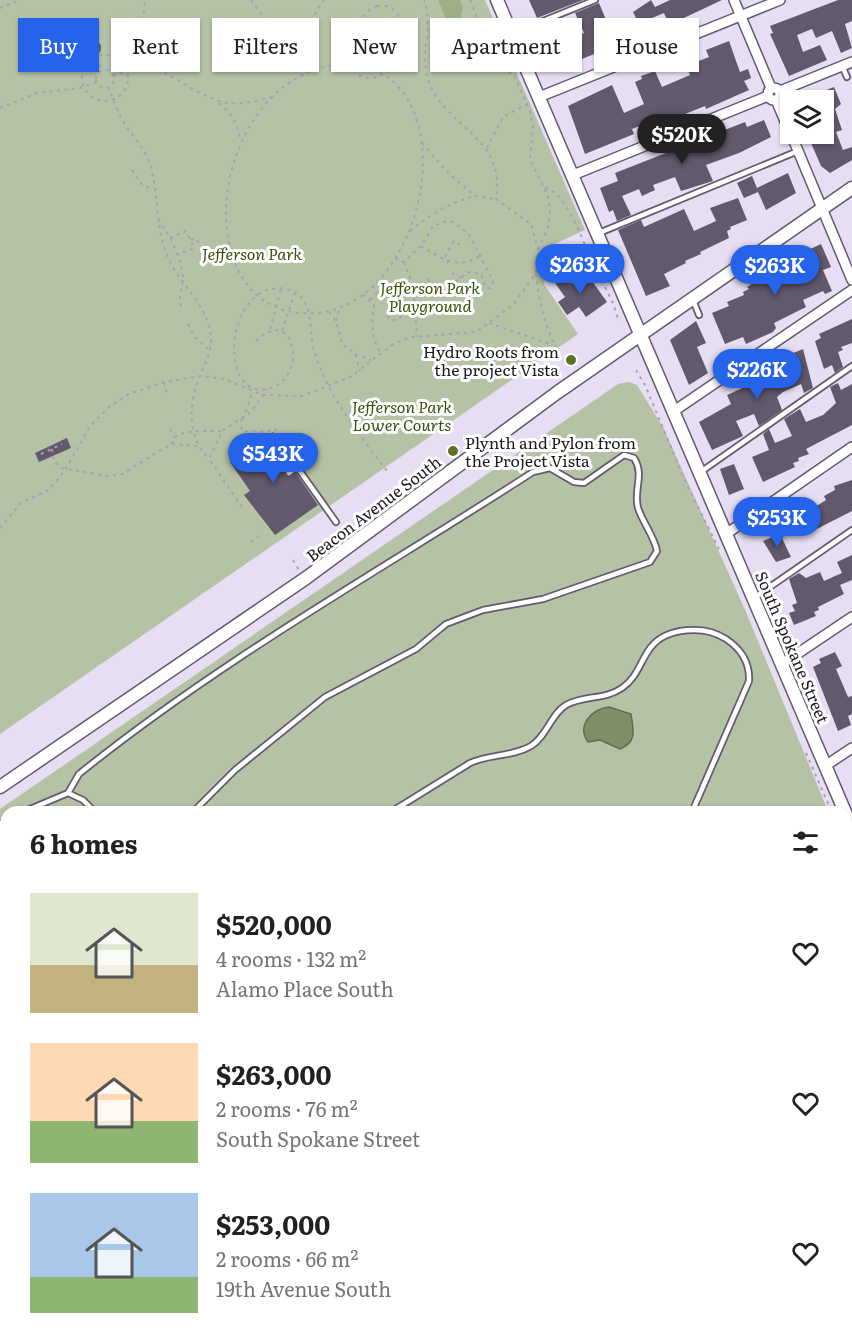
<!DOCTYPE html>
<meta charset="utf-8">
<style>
:root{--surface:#fff;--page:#f6f6f6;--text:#202124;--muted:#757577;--accent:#2563eb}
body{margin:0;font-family:Literata,serif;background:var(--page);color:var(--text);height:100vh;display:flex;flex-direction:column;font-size:22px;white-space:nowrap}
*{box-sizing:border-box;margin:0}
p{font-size:20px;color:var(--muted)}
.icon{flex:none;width:33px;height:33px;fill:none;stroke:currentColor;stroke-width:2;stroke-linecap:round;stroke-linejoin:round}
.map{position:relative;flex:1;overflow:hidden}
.panel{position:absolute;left:0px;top:806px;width:852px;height:536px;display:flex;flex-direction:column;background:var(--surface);border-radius:18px 18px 0 0;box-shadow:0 2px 4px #0004}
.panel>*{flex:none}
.hud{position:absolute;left:18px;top:18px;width:816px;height:54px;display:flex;gap:12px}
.tools{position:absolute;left:780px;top:90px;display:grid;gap:12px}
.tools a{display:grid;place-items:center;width:54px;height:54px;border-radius:0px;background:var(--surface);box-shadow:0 2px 4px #0004;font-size:30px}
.price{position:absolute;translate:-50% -51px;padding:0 14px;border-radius:21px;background:var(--accent);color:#fff;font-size:20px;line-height:39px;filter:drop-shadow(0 2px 3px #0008)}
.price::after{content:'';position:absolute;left:50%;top:36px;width:18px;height:14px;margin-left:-9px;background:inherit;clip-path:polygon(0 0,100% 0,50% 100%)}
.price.active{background:#222;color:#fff}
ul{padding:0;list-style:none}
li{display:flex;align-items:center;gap:18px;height:150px;padding:0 30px}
li span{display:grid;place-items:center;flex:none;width:168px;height:120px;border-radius:0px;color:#555}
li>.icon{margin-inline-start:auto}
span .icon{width:72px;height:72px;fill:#fffc;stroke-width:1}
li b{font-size:26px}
h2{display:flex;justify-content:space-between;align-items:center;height:72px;padding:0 30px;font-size:26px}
.chip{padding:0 21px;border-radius:0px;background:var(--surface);box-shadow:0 2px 4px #0004;font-size:21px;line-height:54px}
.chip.active{background:var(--accent);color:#fff}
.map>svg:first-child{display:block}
.green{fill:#b6c2a6}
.forest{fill:#9eaf84}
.water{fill:#809066;stroke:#626c51;stroke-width:1.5}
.building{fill:#62596c}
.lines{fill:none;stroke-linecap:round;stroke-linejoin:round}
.lane-casing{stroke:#635b6e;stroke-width:8}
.street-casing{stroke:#635b6e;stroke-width:12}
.secondary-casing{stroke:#635b6e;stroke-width:15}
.path{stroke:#a9a1b3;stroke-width:2;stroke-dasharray:3 4.5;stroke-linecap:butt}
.lane{stroke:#fff;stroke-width:4.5}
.street{stroke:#fff;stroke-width:9}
.secondary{stroke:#fff;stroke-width:12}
.path-bridge{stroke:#a9a1b3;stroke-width:2;stroke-dasharray:3 4.5;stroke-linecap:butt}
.poi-dot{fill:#5b7528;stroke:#fff;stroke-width:2}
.labels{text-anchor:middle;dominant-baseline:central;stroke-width:6;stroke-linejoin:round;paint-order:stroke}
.park-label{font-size:16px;font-style:italic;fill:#3a4f0a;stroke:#fff}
.poi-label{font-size:16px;fill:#1d1921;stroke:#fff;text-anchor:end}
.street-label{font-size:16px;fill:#1d1921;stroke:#fff}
</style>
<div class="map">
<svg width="852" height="1340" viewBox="0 0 852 1340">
<rect width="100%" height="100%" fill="#e7def4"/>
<path class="green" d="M0,0H485L585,230L552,245L544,284L578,334L0,734Z
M629,382L637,385L663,427L746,612L828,811L6,812V1335H310L307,1340H0V809L618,384Z
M846,854L852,869V1112L846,1114Z"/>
<path class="forest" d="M438,0H460L463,6L460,21H447Z
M846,1210L852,1214V1340H648L654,1335H846Z"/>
<path class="water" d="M609,707L631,714C633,729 638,742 620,749L600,740L588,742C576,725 592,709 609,707Z"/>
<path class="building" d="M529,0H583L537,18Z
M651,0L655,7L670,0H722L669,25L664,13L645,21L648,28L635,33L634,38L557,69L549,48L556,45L548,24L557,20L565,40L584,33L575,13L599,3L610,29L636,18L633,12Z
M838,0H852V21L845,24L852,48L841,53L832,31L816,38L812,29L797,35L803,52L820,45L827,60L789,76L770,34L773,33L770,26Z
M85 48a8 8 0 1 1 16 0a8 8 0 1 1-16 0Z
M729,41L740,72L748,69L751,78L744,81L749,90L706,109L705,106L660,124L659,122L653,124L652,121L632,129L634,134L585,154L568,106L612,85L624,113L644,104L635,82L642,79L641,76L655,71L662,87L690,75L686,66L709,57L706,50Z
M834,87L841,104L835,109L842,130L836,132L843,150L852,147V160L830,173L821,166L807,134H824V100H801Z
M764,120L771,137L739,153L706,165L713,181L681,191L675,177L653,185L655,190L642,196L639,189L622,196L631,215L617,221L613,210L609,212L600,188L618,181L615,173L745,122L747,127Z
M788,173L796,193L766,210L758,192L744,198L737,183L752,176L757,188Z
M738,198L747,220L730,227L731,229L727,231L729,238L700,252L701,254L685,261L686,263L664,274L670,286L646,296L618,230L641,220L644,227L684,209L694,231L716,221L710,208Z
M821,244L831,267L823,270L832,291L825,294L823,291L803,300L806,307L774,323L776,328L773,332L746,344L743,337L725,344L712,313L729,306L727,302L744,295L743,292L749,289L747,287L774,270L772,264L788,257L799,248L802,253Z
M566,274L573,284L587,274L607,302L586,317L579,307L567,315L558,302L565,297L555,283Z
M852,319V343L841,347L843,350L838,352L843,367L835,373L832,365L824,369L815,341L821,338L819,334Z
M696,321L706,343L697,347L708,373L689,385L670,340Z
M803,349L813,388L804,393L801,384L783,392L777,397L782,410L759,426L754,414L736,421L743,436L712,450L699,422L731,404L727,395L760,380L765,376L764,373L775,368L774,365L793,357L791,354Z
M838,383L841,390L852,384V425L806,449L809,454L798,458L799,461L793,463L795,467L763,482L752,457L769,450L763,434L769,429L775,443L792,436L784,419L800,409L806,422L823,415L836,403L830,387Z
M273,432L294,463L285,471V475L290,477L296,473L318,505L275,535L244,495L250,491L230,462Z
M67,438L71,448L39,462L35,453Z
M734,464L744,489L729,495L720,469Z
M852,480V511L807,534L798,518L826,500L824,496L835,490L834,486Z
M780,534L791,557L776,562L763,541Z
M852,555V580L840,585L844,594L818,607L819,610L814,612L816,616L794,625L789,613L795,611L792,605L797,603L789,579L799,573L806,578L820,572L824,581L842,573L837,562Z
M835,652L842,666L836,669L848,697L852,696V714L848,716L851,725L838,731L813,667L821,663L819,659Z"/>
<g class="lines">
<defs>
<path id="lane" d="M511,34L595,0
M842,66L847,77
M599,233L798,151
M579,270L604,252
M693,300L699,315
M721,366L725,376
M702,471L852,366
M289,473L297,467L336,522
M754,598L852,530
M68,793L79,774C220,660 380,571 533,472L550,468L574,482L584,483L624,455L634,458C645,475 633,490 638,508C643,523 654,536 657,551L650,562L543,599L483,610L446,624L416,649L325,697L235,770L193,812
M23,812L68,793L83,800L95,812
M391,812L470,763C489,754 512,757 531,746C547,736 551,714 566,705C584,695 605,700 622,688C638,677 640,661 651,647C667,627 705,625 726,639C741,649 750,663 749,681L692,812
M0,824L6,821
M846,961L852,970
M0,1024L6,1019
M846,1079H852
M0,1082L6,1076
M0,1248L6,1239
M171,1335L174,1340
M84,1340L85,1335
M290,1340L306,1335"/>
<path id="street" d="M734,0L771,88
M768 94a6 6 0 1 1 12 0a6 6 0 1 1-12 0Z
M780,91L852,62
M539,97L780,0
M776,100L790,133
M791,134L852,280
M573,175L768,96
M674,411L852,290
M726,534L852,447
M782,664L852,617
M825,766L852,748
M846,1123L852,1120
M330,1340V1335
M518,1340L530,1335"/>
<path id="secondary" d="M497,0L845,812
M0,787L306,578L558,392L852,188
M846,814L852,828"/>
</defs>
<use href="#lane" class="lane-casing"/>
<use href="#street" class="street-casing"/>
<use href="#secondary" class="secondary-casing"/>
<path class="path" d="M251,0L288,51L301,75
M470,0L490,52L516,79L530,112L533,127L530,159L548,196L550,211L548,227L538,250
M377,6C419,1 404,81 368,78C335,76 351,14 377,6Z
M0,8L20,0
M82 78a23 23 0 1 1 46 0a23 23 0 1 1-46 0Z
M97,57L101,70
M115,58L121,46L141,38L145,0
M344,64C477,67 428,326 299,313C182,301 212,73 344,64Z
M96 79a9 9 0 1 1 18 0a9 9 0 1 1-18 0Z
M306,73C302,46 307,22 324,0
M113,76C166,57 173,84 216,100C233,107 255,102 271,97
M108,87C113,99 118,113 125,124C134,139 146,149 151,167C159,198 155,230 169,260C182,287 210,307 211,340C211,358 200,371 196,387C188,414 190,439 209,459
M219,103C232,113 238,125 240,141
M0,108L37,93L80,88L97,82
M422,143L447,172L475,196L496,199
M487,148L503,117L527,104
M132,170L143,186L153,189
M545,188C565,191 581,237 589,254
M158,220C170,234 182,259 183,278C183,288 178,295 181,307
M410,231C431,214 448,203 475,196
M170,238L186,231L194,248L177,255
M191,240L195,238L209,256L217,258L232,254
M421,246C440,257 457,271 479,256
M445,257L454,241L462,247
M395,258L404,262L421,246L433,226L447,221L453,222L469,234L493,281L490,288H486L481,274L469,272L442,291L438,297L419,292
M404,262L413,286L417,337
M447,263L452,257
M595,267L613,303L619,322
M452,273L461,278
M536,274C539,301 545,327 558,351
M428,279L432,288L442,291
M363,294L374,305C372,324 370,337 381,353
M370,300L378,291L391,290L392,294L386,314L392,321L401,317V307L407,294
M329,312L336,321L342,344L355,354L360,371
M336,321L340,307
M489,323L547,343L555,350
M188,324L194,336L208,349
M270,329L281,289
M282,331L295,292
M256,341C295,302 310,380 267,389C216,399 226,278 286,289C316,295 308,329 314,350C326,394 360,435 387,471
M355,354L371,360
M636,370L645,385L685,481L719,549
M164,382L167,395
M241,419L242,431L264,432L275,429L296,461
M243,419L251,397L249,385
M170,429L174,437
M171,444L177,435L193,431H222
M52,449L54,462L62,468L109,476L122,474L171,444L197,446
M41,454L62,444
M242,507L209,459L222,431L251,412L267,389
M0,528L21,503L49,490L66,469L90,426L110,406L129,394L164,382L201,376L224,379L263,395L302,396L350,377L395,343L412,337L476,332L513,305L536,273L538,250L531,224L496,199C506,138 450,130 430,85C417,56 435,29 424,0
M251,542L259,536
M293,560L299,570
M806,753L830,808
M846,844L852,858"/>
<use href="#lane" class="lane"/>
<use href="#street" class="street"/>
<use href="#secondary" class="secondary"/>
<path class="path-bridge" d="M407,294L419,292"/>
</g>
<g class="poi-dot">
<circle cx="571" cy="360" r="6"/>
<circle cx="453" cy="451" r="6"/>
</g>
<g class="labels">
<g class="park-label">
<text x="252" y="253">Jefferson Park</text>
<text x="430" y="287">Jefferson Park<tspan x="430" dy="18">Playground</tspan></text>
<text x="402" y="406">Jefferson Park<tspan x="402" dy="18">Lower Courts</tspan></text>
</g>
<g class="poi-label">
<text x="559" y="351">Hydro Roots from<tspan x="559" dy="18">the project Vista</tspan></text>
<text x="465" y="442" text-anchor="start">Plynth and Pylon from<tspan x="465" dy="18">the Project Vista</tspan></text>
</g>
<g class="street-label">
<text transform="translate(373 508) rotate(-37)">Beacon Avenue South</text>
<text transform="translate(793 647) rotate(67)">South Spokane Street</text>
</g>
</g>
</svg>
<div class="tools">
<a><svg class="icon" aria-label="layers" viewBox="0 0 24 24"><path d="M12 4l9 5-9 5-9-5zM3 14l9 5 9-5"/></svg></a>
</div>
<b class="price active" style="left:682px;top:165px">$520K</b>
<b class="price" style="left:580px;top:295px">$263K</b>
<b class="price" style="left:775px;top:296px">$263K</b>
<b class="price" style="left:757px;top:400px">$226K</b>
<b class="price" style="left:273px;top:484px">$543K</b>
<b class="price" style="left:777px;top:548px">$253K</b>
<div class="hud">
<a class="chip active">Buy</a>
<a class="chip">Rent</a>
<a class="chip">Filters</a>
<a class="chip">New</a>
<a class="chip">Apartment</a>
<a class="chip">House</a>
</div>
<section class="panel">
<h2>6 homes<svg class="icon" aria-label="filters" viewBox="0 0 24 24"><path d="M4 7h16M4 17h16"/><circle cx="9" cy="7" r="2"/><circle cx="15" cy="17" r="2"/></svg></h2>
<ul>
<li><span style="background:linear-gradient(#dfe7d0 60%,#c2b280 0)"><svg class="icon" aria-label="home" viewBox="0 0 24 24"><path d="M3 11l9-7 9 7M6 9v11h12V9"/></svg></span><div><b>$520,000</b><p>4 rooms · 132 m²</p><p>Alamo Place South</p></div><svg class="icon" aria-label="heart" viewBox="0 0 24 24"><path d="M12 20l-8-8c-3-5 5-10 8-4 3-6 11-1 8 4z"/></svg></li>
<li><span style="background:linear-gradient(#ffd9b3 65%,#8fb573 0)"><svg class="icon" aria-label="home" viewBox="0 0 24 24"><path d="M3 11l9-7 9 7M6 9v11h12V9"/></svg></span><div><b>$263,000</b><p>2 rooms · 76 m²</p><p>South Spokane Street</p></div><svg class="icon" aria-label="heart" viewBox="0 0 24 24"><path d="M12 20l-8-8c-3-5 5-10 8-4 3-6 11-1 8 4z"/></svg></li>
<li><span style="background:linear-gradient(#a9c7e8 70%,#8fb573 0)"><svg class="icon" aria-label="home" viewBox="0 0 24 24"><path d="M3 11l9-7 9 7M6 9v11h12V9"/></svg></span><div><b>$253,000</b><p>2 rooms · 66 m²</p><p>19th Avenue South</p></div><svg class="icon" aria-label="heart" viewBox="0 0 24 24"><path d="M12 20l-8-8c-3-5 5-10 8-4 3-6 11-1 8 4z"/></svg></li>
</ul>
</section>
</div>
